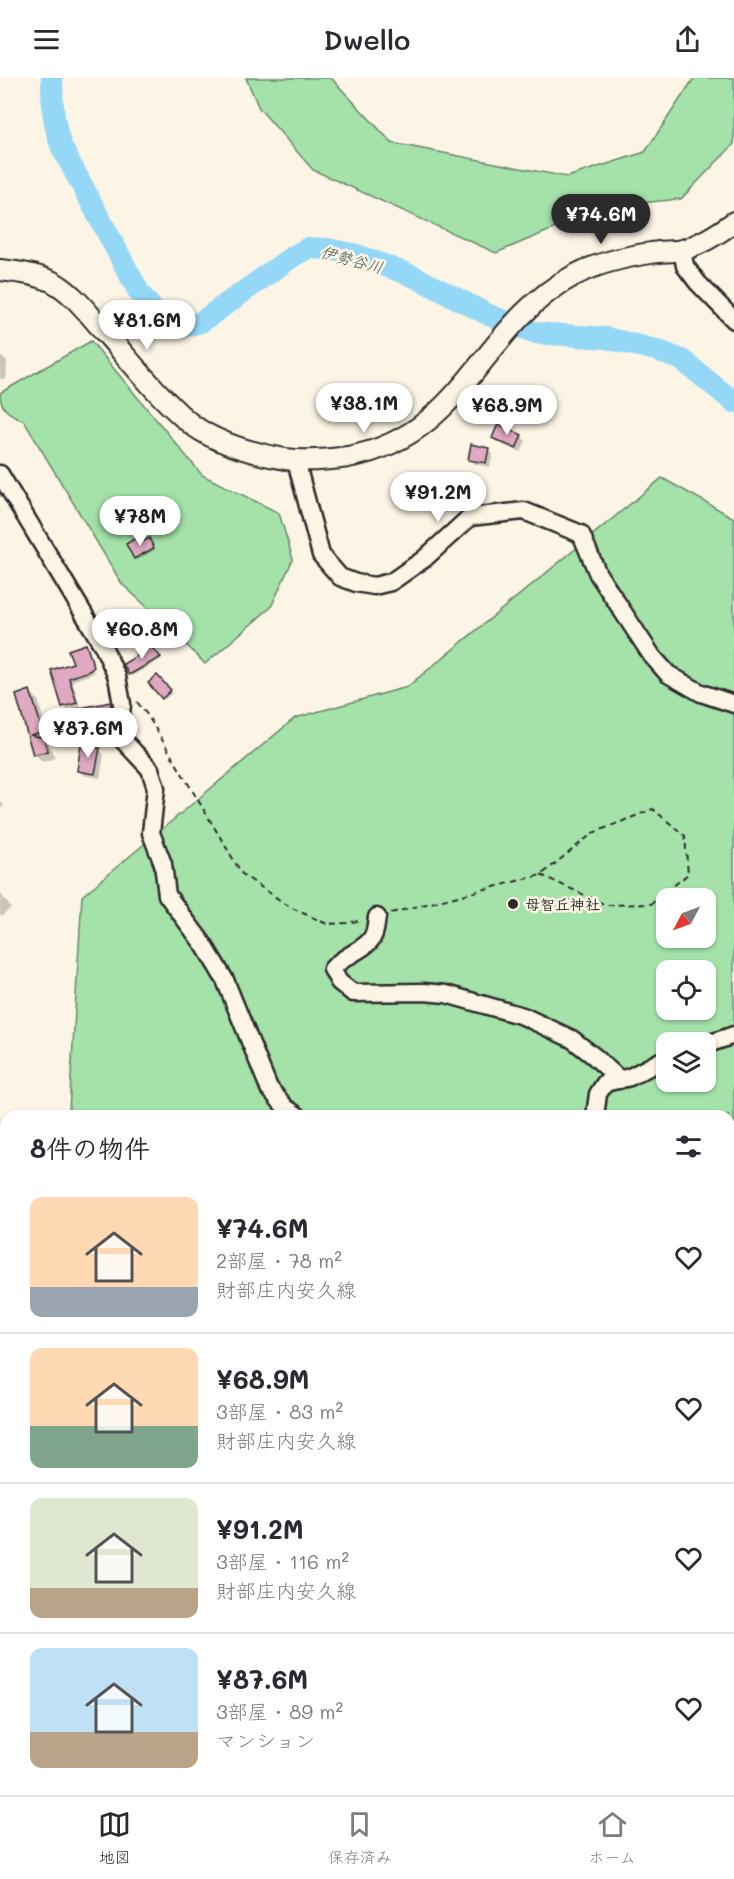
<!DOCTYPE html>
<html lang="ja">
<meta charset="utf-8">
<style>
:root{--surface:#fff;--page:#f2f2f3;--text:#2b2b33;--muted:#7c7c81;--line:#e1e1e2;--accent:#2b2b2b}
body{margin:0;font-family:Mali,"Klee One",sans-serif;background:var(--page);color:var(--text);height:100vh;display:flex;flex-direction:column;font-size:22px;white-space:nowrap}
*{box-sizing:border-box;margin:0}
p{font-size:20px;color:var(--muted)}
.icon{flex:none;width:33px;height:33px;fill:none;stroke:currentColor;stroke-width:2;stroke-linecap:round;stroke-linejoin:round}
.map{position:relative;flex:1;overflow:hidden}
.details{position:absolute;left:0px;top:1032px;width:735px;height:686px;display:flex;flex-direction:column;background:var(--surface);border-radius:18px 18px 0 0;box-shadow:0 2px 4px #0004}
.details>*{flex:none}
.needle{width:39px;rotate:229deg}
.controls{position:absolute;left:656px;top:810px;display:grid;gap:12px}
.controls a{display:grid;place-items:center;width:60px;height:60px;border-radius:12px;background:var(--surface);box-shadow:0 2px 4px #0004;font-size:30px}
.price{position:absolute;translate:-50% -51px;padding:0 14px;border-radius:21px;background:#fff;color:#222;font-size:20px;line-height:39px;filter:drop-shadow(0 2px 3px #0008)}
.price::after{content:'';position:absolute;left:50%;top:36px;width:18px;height:14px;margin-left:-9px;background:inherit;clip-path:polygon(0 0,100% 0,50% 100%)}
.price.on{background:var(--accent);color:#fff}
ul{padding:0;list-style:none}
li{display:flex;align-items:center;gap:18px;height:150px;padding:0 30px}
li+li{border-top:2px solid var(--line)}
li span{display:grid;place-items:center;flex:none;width:168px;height:120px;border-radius:12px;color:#555}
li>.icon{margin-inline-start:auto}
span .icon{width:72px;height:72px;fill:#fffc;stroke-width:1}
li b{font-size:26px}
h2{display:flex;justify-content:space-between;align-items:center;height:72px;padding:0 30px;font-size:26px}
header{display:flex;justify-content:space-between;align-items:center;height:78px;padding:0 30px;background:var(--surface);font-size:27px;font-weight:600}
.tab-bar{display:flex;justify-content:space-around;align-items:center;height:84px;border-top:2px solid var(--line);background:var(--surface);font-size:16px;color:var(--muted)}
.tab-bar a{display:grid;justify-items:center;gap:3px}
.tab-bar .on{color:var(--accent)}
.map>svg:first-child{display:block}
.green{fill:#a4e2aa;stroke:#68866a;stroke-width:1.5;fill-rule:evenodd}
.shadow{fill:#0003}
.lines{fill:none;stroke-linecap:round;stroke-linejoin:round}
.river{stroke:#95d7f7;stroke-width:22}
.building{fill:#dfa9c1;stroke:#2b2b2b;stroke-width:1.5}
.minor-casing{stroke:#2b2b2b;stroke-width:21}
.major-casing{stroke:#2b2b2b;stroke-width:24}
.path{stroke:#2b2b2b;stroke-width:2;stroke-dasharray:6 4.5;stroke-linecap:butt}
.minor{stroke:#fcf5e5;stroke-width:16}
.major{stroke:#fcf5e5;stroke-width:20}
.poi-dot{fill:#2b2b2b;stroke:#fcf5e5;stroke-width:2}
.labels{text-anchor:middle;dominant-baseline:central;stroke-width:5;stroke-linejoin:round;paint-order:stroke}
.poi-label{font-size:15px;font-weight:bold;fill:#2b2b2b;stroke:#fcf5e5;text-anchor:start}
.water-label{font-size:16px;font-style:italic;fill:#46565e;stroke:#fcf5e5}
</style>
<header><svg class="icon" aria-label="menu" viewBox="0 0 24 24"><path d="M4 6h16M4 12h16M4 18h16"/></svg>Dwello<svg class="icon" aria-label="share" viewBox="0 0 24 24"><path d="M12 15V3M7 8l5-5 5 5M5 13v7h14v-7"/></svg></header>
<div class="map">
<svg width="734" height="1717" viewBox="0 0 734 1717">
<rect width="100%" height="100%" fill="#fcf5e5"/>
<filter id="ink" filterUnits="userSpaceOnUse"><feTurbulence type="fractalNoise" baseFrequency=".0167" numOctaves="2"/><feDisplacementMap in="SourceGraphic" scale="12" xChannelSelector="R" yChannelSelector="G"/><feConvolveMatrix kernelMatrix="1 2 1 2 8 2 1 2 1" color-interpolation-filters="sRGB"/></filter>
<g filter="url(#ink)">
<path class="green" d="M246,0H331L392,65L567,99L645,74L694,0H734V66L681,121L608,128L496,175L313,92L259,30Z
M91,263L202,397L279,435L293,481L271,529L205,586L168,548L122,506L24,343C10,336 0,332 0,315Z
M662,400L734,440V1717H0V1687L6,1684V1712H729V1038H73L69,1032L82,818L295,640L407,609ZM666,820H705V860H666ZM666,892H705V932H666ZM666,964H705V1004H666Z
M0,1468L6,1469V1617L0,1610Z"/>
<path class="shadow" d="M0,278L7,283L6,301H0Z
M521,358L526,363L521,374L499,365L494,360Z
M488,371L493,376L490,389L475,386L470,381Z
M143,461L145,464H151L155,472L137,482L135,480Z
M86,568L94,595L72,603L80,628L67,632L63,628L53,593L75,586Z
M149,569L162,581L132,598L130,596L141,577Z
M157,599L172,615L165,621L150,605Z
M30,614L38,622L49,662L45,663L51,669L55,680L42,684L35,676L18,618Z
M110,625L115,630V641L98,644L99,647L84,650L79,646Z
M99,671L104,676L100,700L83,697L78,692Z
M0,722L4,728L0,731Z
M0,815L11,830L1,838L0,836Z"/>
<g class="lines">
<path class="river" d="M52,0C52,25 53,47 62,70L140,216L159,239L169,246L183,249L201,244L292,179L308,170L328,171L357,177L415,199L489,237L536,255L606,260L656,272L682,282L734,324"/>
</g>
<path class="building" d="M498,346L522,357L516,371L492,360Z
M471,366L489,370L486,385L468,382Z
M141,457L144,463L149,460L154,470L134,481L126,466Z
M86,566L94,589L89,593L69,600L77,625L62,629L51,592L73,585L68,572Z
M149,567L161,579L129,597L123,586L140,576Z
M157,597L171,612L162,621L148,605Z
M30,612L43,654L30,657L44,660L48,673L33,677L16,617Z
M111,624L110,636L95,639V642L78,646L75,631Z
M81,666L100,670L95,696L77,693Z"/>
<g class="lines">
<defs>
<path id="minor" d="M682,172L685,188L698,205L734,242
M296,383L321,477L340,499L356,505L374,508L391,504L424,481L470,439L524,433L581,456L598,496L652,578L668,596L701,615L734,626
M0,396L103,568L117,599L122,626L119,658L150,691L156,710L151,755L163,786L167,817L204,867L225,902L269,1010L286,1030L298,1038
M377,839C376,844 376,853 373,858C367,872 343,877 332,891L339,904L353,915L424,914L446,916L523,938L572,961L595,979L620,1002
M705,967L734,957
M595,1038L598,1016L605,1005L630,999L666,980
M729,1347L734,1358"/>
<path id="major" d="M0,192C18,194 36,196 53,204C73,215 87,234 102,251C129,281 154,314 185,341C211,364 251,375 285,381C306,384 327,382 348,379C465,358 481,247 573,198C597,185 624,179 651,175C661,173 672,174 682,172C701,167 719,155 734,144"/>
</defs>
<use href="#minor" class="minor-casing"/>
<use href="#major" class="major-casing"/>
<path class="path" d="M137,624L148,638L242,796L290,829L327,846L347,845L362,842
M391,835L541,797L593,755L653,731L685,758L688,796L651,826L606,827L541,797"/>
<use href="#minor" class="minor"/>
<use href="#major" class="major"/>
</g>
</g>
<circle class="poi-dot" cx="513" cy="826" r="6"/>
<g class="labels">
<g class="poi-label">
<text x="525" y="826">母智丘神社</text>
</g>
<g class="water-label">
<text transform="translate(352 181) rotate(15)">伊勢谷川</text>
</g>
</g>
</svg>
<div class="controls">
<a><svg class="needle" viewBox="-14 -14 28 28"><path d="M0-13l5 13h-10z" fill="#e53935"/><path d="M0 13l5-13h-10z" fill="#7c7c81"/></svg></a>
<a><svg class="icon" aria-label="locate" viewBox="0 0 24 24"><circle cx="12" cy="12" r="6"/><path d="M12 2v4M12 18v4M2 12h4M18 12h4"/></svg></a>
<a><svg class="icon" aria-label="layers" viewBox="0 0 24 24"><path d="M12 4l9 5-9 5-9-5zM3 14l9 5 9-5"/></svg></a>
</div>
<b class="price on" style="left:601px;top:167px">¥74.6M</b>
<b class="price" style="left:147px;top:273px">¥81.6M</b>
<b class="price" style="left:364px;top:356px">¥38.1M</b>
<b class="price" style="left:507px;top:358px">¥68.9M</b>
<b class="price" style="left:438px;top:445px">¥91.2M</b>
<b class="price" style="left:140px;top:469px">¥78M</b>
<b class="price" style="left:142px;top:582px">¥60.8M</b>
<b class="price" style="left:88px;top:681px">¥87.6M</b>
<section class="details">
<h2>8件の物件<svg class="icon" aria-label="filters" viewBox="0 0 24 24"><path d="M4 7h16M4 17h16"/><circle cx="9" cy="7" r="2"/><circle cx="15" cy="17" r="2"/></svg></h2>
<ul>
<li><span style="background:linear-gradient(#ffd9b3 75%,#9aa5b1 0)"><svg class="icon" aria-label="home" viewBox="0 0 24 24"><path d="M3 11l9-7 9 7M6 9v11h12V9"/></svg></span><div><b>¥74.6M</b><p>2部屋 · 78 m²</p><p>財部庄内安久線</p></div><svg class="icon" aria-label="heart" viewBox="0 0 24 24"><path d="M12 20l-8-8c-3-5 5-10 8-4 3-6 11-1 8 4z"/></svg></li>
<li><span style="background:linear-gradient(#ffd9b3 65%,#7fa58c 0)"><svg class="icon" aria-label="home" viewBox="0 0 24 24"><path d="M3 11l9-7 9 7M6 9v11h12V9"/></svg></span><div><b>¥68.9M</b><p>3部屋 · 83 m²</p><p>財部庄内安久線</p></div><svg class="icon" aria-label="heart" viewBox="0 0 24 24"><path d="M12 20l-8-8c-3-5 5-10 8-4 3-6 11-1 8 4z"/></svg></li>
<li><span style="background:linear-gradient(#dfe7d0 75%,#b9a48a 0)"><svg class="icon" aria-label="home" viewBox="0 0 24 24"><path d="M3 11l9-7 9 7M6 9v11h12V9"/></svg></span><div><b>¥91.2M</b><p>3部屋 · 116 m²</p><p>財部庄内安久線</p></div><svg class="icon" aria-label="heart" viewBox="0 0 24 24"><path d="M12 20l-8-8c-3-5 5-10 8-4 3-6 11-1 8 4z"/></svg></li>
<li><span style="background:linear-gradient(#bfe0f5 70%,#b9a48a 0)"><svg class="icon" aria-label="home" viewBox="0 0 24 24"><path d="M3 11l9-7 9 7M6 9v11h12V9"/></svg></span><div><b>¥87.6M</b><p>3部屋 · 89 m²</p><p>マンション</p></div><svg class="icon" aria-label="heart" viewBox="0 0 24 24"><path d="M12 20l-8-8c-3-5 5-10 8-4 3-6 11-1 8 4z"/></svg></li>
</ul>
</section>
</div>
<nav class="tab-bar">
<a class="on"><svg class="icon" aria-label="map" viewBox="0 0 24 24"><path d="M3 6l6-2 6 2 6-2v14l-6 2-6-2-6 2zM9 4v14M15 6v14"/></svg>地図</a>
<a><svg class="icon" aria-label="saved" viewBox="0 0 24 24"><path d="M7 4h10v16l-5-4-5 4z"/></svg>保存済み</a>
<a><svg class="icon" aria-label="home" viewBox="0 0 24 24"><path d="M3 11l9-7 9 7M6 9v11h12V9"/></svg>ホーム</a>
</nav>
